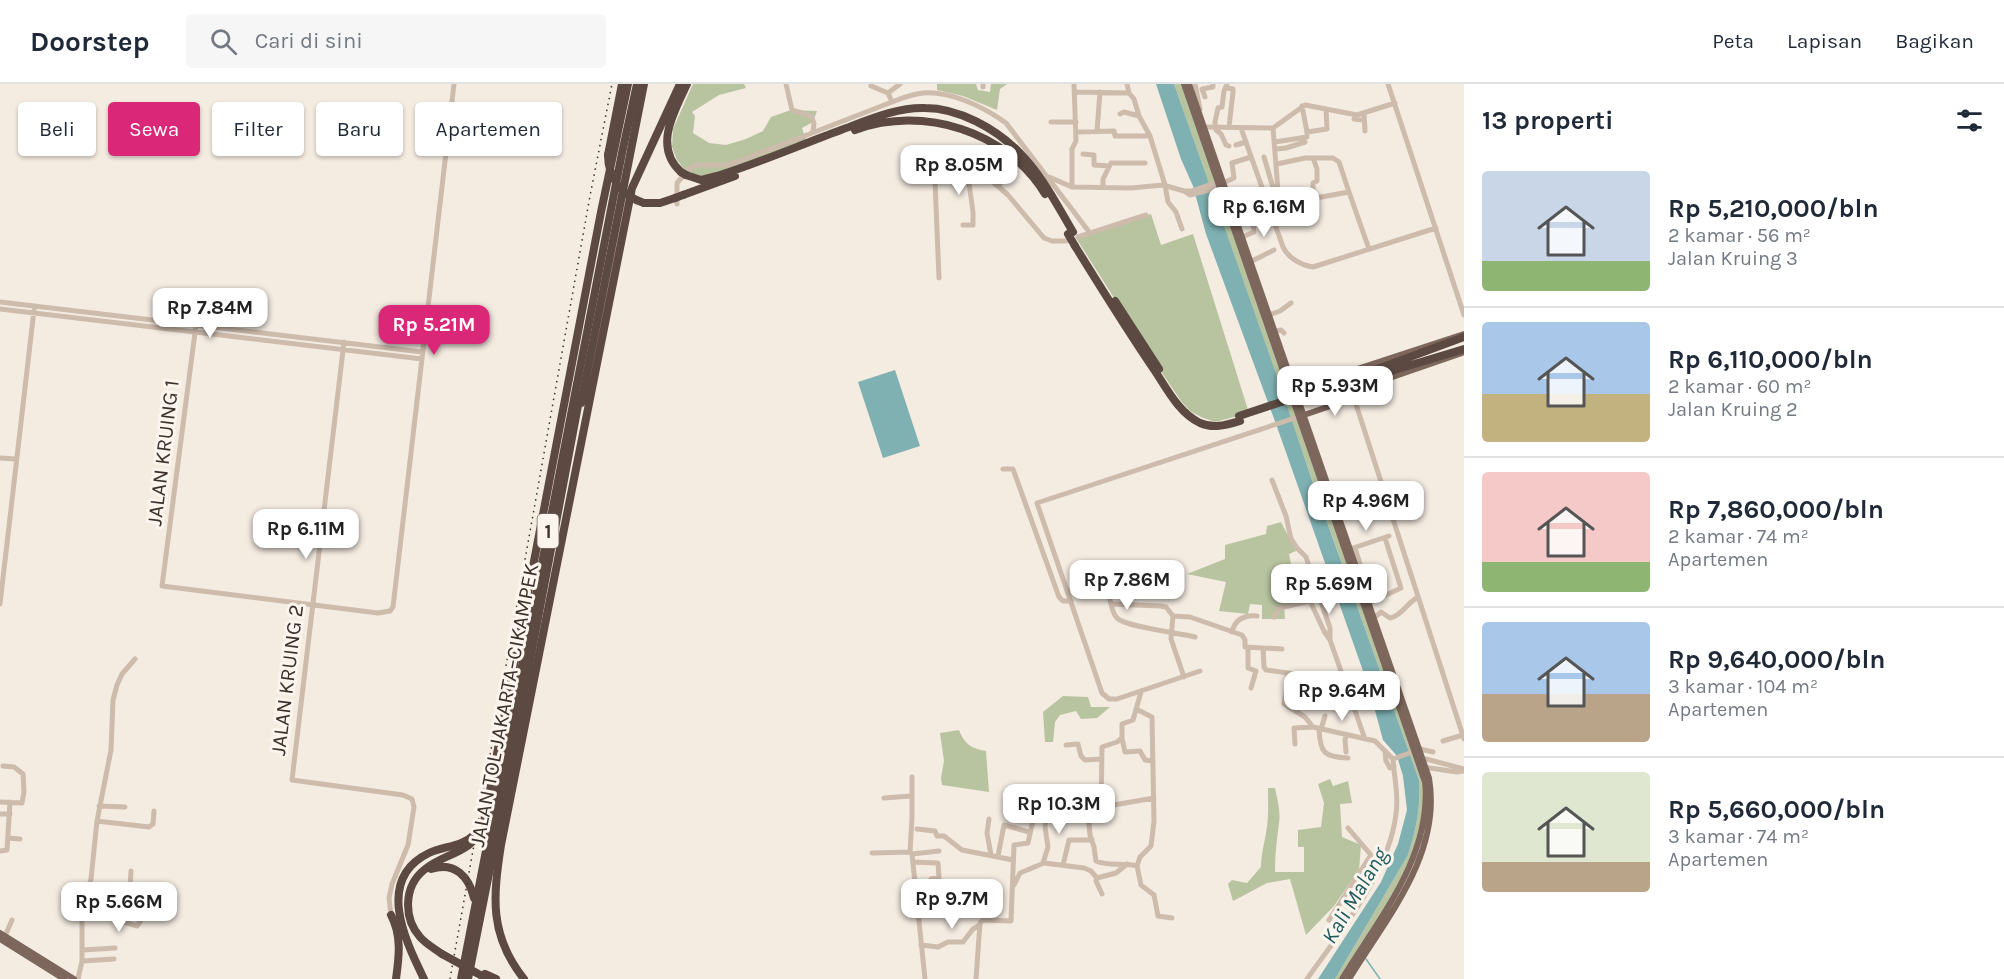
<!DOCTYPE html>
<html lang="id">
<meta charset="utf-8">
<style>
:root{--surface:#fff;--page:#f6f6f7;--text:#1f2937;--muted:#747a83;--line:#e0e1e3;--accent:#db2777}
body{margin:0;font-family:Karla,sans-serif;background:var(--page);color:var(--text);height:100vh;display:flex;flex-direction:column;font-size:22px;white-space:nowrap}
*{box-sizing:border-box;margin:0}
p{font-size:20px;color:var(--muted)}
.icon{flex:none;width:33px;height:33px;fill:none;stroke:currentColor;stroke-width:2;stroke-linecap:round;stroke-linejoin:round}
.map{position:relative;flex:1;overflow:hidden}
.details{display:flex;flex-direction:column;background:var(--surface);width:540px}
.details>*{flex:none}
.banner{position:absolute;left:18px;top:18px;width:570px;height:54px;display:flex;gap:12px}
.price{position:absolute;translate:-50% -51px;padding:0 14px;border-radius:12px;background:#fff;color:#222;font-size:20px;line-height:39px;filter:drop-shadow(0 2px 3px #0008)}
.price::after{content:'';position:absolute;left:50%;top:36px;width:18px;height:14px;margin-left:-9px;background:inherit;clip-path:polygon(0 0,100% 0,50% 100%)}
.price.active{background:var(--accent);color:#fff}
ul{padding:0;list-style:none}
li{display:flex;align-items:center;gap:18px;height:150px;padding:0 18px}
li+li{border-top:2px solid var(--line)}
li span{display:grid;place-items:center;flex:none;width:168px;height:120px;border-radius:6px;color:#555}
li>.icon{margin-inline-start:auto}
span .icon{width:72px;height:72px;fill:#fffc;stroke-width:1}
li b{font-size:26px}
h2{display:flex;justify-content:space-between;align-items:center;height:72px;padding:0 18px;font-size:26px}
.tag{padding:0 21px;border-radius:6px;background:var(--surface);box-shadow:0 2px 4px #0004;font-size:21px;line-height:54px}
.tag.active{background:var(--accent);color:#fff}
header{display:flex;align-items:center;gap:36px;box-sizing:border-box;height:84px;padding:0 30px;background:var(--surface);border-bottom:2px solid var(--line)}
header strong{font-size:28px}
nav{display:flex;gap:33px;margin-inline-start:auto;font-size:21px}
.search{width:420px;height:54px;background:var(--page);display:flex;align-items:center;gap:15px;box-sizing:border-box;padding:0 21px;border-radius:6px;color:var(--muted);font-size:22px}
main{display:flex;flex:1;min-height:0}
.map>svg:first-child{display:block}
.green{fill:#b8c4a0}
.water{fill:#7fb0b2}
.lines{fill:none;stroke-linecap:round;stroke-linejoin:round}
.stream{stroke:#7fb0b2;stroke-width:1.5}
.river{stroke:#7fb0b2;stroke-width:6}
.minor{stroke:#cdbbac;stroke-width:5}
.major{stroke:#7d675c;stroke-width:6}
.highway{stroke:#5c4a42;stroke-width:8}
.rail{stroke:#3b302b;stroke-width:1.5;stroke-dasharray:1.5 4.5;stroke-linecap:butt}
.highway-bridge{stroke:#5c4a42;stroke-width:8}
.labels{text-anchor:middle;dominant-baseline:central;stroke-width:6;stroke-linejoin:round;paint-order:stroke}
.shield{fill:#fbf5ee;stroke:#756b66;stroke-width:1.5}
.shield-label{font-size:20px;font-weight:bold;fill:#3b302b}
.street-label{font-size:21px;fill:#3b302b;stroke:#fbf5ee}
.water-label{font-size:22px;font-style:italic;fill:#1f5a5e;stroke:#fbf5ee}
</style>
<header>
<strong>Doorstep</strong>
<div class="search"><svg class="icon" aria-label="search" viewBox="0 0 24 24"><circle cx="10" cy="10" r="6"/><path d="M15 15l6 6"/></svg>Cari di sini</div>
<nav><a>Peta</a><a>Lapisan</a><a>Bagikan</a></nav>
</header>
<main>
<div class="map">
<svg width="1464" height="895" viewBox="0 0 1464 895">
<rect width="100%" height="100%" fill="#f4ebe1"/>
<path class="green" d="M693,0H744L746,4L719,11L692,28L695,32L693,49L709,59L726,61L746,55L763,47L771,33L791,26L817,27L813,38L802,44L806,56L716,90L699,92L685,86L677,76L672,63L673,45Z
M937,0H976L978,6L990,8L991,0H1007L1000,5L997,26L963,12L937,6Z
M1174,0H1184L1421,684L1424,732L1408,786L1342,895H1335L1408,771C1416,746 1421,723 1419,696L1315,404Z
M979,65L1018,82L1000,103L985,91L950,94L949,82L962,89L971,86Z
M1151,130L1161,161L1193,150L1249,329L1215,338L1201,333L1190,327L1181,317L1156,280L1076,154Z
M1281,438L1296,467L1289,470L1292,485L1289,490L1300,517L1284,521L1285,535H1262V521L1250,520L1248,530L1219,527L1226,498L1187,490L1225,475V461L1266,450L1267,442Z
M1063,612L1088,613L1091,623H1110L1097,634L1081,635L1076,627L1060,631L1055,638L1053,658H1045L1043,628Z
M959,646C964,660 972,665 986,667L989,708L942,701L941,694L944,677L940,649Z
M1330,695L1333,702L1348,697L1352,719L1340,720L1342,753L1361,761L1359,786L1334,822L1306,851L1290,795L1267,799L1233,817L1228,800L1232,796L1247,799L1261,783C1261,771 1264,761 1266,749C1269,734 1268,719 1268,704H1275C1277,714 1281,728 1279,739C1277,755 1275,770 1275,788H1304V763H1298V746L1321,743L1324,719L1318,700Z"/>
<path class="water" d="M1156,0H1174L1274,284L1312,396L1419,696C1421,723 1416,746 1408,771L1335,895H1318L1381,798L1398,760L1407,726L1403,692L1397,672L1383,656L1368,601L1276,340L1206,150L1193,102L1181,75Z
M895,286L920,362L883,374L858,298Z"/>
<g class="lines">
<path class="stream" d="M1366,875L1380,895"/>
<path class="river" d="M1166,0L1176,29
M1179,39L1198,95
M1262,280L1275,316
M1295,375L1324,456
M1363,564L1388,634"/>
<path class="minor" d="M786,0L792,26L811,32L814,39L813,48
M983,0V3
M1127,0L1129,9L1134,15L1139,32L1150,52L1165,101L1168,118L1176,128L1182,145
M1195,0L1200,25
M1227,0L1224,7L1222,23L1218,24L1215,38L1216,46L1221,50L1226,61L1229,62
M1388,0L1464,231
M871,2L888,9
M1227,4L1233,5V8L1229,43
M1075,8L1129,9
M1205,13L1202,5L1213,3V0
M892,18L888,9L900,0
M1302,22L1307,48L1327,45L1326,25
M1120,30L1124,28L1139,32
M1364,30L1365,47
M1354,35L1363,36
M1051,38H1076
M1203,43L1273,44L1305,21L1357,31L1395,19
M1241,44L1283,163C1288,174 1301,181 1313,183L1436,144
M1273,44L1278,107
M1097,47L1100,8
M1076,48L1114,47L1115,52H1150
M1275,58L1307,53V48
M1236,61L1246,58
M1276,65L1286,64L1305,58
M1083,70L1094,71V81L1109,82
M1264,73L1274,107
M1313,74L1317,85V97L1313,99V114
M1277,80L1305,74H1333L1339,78L1349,108
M1049,93L1072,103L1131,104L1163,101L1184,107H1192L1217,98
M1223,99L1234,94L1232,79L1251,73
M1072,103V65L1076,57L1074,0
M1103,103V95L1111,79H1145
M1184,107L1190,111L1216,104L1242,107H1278L1297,114H1316L1349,108L1369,165
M677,120V99L690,84L697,81H726L737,78L892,18C902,14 912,10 923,9C951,7 984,23 1006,39L1090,149
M963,141H973V128L968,92
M1078,153L1146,131
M1240,154L1254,148L1253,141
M1250,178L1274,166
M939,194L935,97L985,91L1008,111L1044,154L1052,157H1066
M0,218L422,268
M0,225L422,275
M1266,232L1280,227L1291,219
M196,241L162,502L378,529L390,527L393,523L454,0
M1271,248L1281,246L1284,249
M344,258L292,696L403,711L412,715L414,723L408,761L392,800L389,814L391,831
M1354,314L1464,655
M0,374L16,375
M1003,385H1013L1059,513L1063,517H1071
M1272,396L1286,432L1291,455L1297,464L1306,473L1319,512L1310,517L1280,524L1274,533
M1353,464L1389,452
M1355,464L1372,517
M1068,506L1097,497L1103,500L1109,512
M1099,512H1109C1111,518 1112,530 1117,534C1125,543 1180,549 1195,553
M1319,512L1330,544V556
M1310,517L1324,547L1330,556L1365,655
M1369,519L1401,504L1385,454
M0,520L34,226
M1112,520L1160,522L1166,523L1173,532
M1173,532L1190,533L1242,551L1245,556V563L1263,564L1264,583L1266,586L1310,592
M1173,532L1171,555L1184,593
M1374,534L1381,528L1390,534C1401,532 1407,519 1418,513
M1232,548C1235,535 1244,531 1257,532
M1248,564V584L1256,587L1251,604
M1263,564L1282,565
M1200,587L1117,615H1109L1102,609L1037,419L1298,333
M1287,589L1288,596L1284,620L1305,633L1313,643
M1316,605L1331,600L1347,601
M1136,625L1152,633L1154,737L1151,762L1140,773L1137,782
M1319,645C1320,669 1324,673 1348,674
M1321,645L1325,632
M1122,654L1125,668L1140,667L1145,676L1153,677
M1443,657L1463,651
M1295,660L1294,644L1313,643L1375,657L1393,675C1394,693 1399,711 1396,730C1389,789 1340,848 1307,895
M1066,661L1078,660L1081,672L1085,676L1101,675
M1420,665L1433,668
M1346,668L1345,655L1347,651
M1385,668L1386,677L1390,684L1394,682
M1393,675L1415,667
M1419,676L1426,675L1464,685
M1423,683L1457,688L1464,687
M912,693V734L910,768L912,770L925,895
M884,714L911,712
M0,718L22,719L24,708L23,690L14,683L3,682
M99,722L125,723
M1102,723L1154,714
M0,730H10
M1088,730L1090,751L1094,763L1096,777C1109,783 1124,778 1137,782L1141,801L1154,811L1158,832L1172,834
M989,735L987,749L991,771
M97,737L149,743L153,740L154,727
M917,745L935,747L937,752H944L962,766L1013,776
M8,754L20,755
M0,767L7,766L10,718
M872,769L910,768
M912,770L939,767
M998,772L1004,741L1029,748
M913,778L938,779L939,794L931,795
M1043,779L1048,763L1045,743L1048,723
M1063,781L1069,756H1092
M1014,801L1020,789L1044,779L1084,784L1091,787L1097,794
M90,802L142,804
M130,804L131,787
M1102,810L1096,797L1097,794L1116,789L1127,780
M82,834H110L137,842L140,838
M113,834L135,832
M1329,836L1371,771L1348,744
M5,852L12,836
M921,861L938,863L948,858H963L973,845L980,841
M83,866L115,864
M82,877L114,875
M78,895L82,877V826L91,795L97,737L111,666L113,616L117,601L122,590L135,575
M976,895L980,839L983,836L1011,837L1014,761L1028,759L1036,722C1051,720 1090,734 1101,728L1102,663L1117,658L1122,654V640L1133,636L1141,608"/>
<path class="major" d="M1184,0L1425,698C1432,773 1379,834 1342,895
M1189,0L1429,694C1442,771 1386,834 1349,895
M1352,307L1462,269
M1301,332L1354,314L1348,293L1351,287L1464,250
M0,849L74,895
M0,855L64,895"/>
<path class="highway" d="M855,46C923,21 1007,47 1045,110
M608,71L622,0
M681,88C653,63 674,28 687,0
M686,91L701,96L717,92C759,79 800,61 841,46C868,36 897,23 925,24C959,24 996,45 1019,68C1042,91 1057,121 1073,148
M683,111L735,92
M644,119H660L675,114
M1075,162C1101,204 1127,246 1155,287C1167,305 1179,329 1200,339C1214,345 1226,341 1240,337
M1115,217L1159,285
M1353,294L1464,253
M1368,294L1464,265
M1308,315L1344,302
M581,319L644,0
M431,785C455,777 469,793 474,814
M391,831C402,852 399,873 396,895
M442,870C435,865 426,860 420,853C403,834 404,802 424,786C444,769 471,770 483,743L601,128L628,0
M485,890L496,895
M424,895C405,856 375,795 429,769C444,762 462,763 475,750
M524,895C489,851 493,813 501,761L632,104L680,0"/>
<path class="rail" d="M450,895L590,112L612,0"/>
<path class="highway-bridge" d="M608,71C608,94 622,112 644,119
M681,88L686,91
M675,114L683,111
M1068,150L1075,162
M1342,297L1353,294
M1239,332L1308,309
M442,870L484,893
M461,895L622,69L637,0
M468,895L507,699L580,311"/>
</g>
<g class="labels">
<rect class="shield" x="537.5" y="430" width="21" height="34" rx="4.5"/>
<g class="shield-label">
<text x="548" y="447">1</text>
</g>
<g class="street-label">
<text transform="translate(163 369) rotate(-83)">JALAN KRUING 1</text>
<text transform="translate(287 596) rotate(-83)">JALAN KRUING 2</text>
<text transform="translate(504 621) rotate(-79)">JALAN TOL JAKARTA–CIKAMPEK</text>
</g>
<g class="water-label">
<text transform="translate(1355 812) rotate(-59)">Kali Malang</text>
</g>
</g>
</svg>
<b class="price" style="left:959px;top:112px">Rp 8.05M</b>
<b class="price" style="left:1264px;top:154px">Rp 6.16M</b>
<b class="price" style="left:210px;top:255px">Rp 7.84M</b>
<b class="price active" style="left:434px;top:272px">Rp 5.21M</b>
<b class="price" style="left:1335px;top:333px">Rp 5.93M</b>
<b class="price" style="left:1366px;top:448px">Rp 4.96M</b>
<b class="price" style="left:306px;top:476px">Rp 6.11M</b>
<b class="price" style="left:1127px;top:527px">Rp 7.86M</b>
<b class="price" style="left:1329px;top:531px">Rp 5.69M</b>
<b class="price" style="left:1342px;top:638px">Rp 9.64M</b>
<b class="price" style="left:1059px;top:751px">Rp 10.3M</b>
<b class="price" style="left:952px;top:846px">Rp 9.7M</b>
<b class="price" style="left:119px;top:849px">Rp 5.66M</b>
<div class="banner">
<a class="tag">Beli</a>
<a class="tag active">Sewa</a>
<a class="tag">Filter</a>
<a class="tag">Baru</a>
<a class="tag">Apartemen</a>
</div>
</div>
<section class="details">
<h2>13 properti<svg class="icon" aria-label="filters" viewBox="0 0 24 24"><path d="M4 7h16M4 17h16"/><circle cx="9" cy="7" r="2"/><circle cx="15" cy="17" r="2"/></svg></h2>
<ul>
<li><span style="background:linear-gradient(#c9d6e8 75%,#8fb573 0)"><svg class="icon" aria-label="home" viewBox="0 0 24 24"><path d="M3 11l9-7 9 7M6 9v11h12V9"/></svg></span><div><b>Rp 5,210,000/bln</b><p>2 kamar · 56 m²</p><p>Jalan Kruing 3</p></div></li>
<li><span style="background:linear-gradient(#a9c7e8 60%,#c2b280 0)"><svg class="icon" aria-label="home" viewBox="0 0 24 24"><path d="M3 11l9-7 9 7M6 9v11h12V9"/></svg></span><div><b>Rp 6,110,000/bln</b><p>2 kamar · 60 m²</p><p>Jalan Kruing 2</p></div></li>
<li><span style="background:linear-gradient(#f6c9c9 75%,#8fb573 0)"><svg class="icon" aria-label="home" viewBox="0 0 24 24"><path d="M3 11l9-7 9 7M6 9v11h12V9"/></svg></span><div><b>Rp 7,860,000/bln</b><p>2 kamar · 74 m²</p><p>Apartemen</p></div></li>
<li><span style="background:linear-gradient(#a9c7e8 60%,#b9a48a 0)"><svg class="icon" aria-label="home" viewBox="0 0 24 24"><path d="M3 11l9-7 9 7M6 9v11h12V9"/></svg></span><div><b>Rp 9,640,000/bln</b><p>3 kamar · 104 m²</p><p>Apartemen</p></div></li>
<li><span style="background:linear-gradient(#dfe7d0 75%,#b9a48a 0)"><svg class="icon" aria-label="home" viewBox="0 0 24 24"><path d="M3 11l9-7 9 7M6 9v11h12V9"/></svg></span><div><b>Rp 5,660,000/bln</b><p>3 kamar · 74 m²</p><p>Apartemen</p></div></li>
</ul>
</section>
</main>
